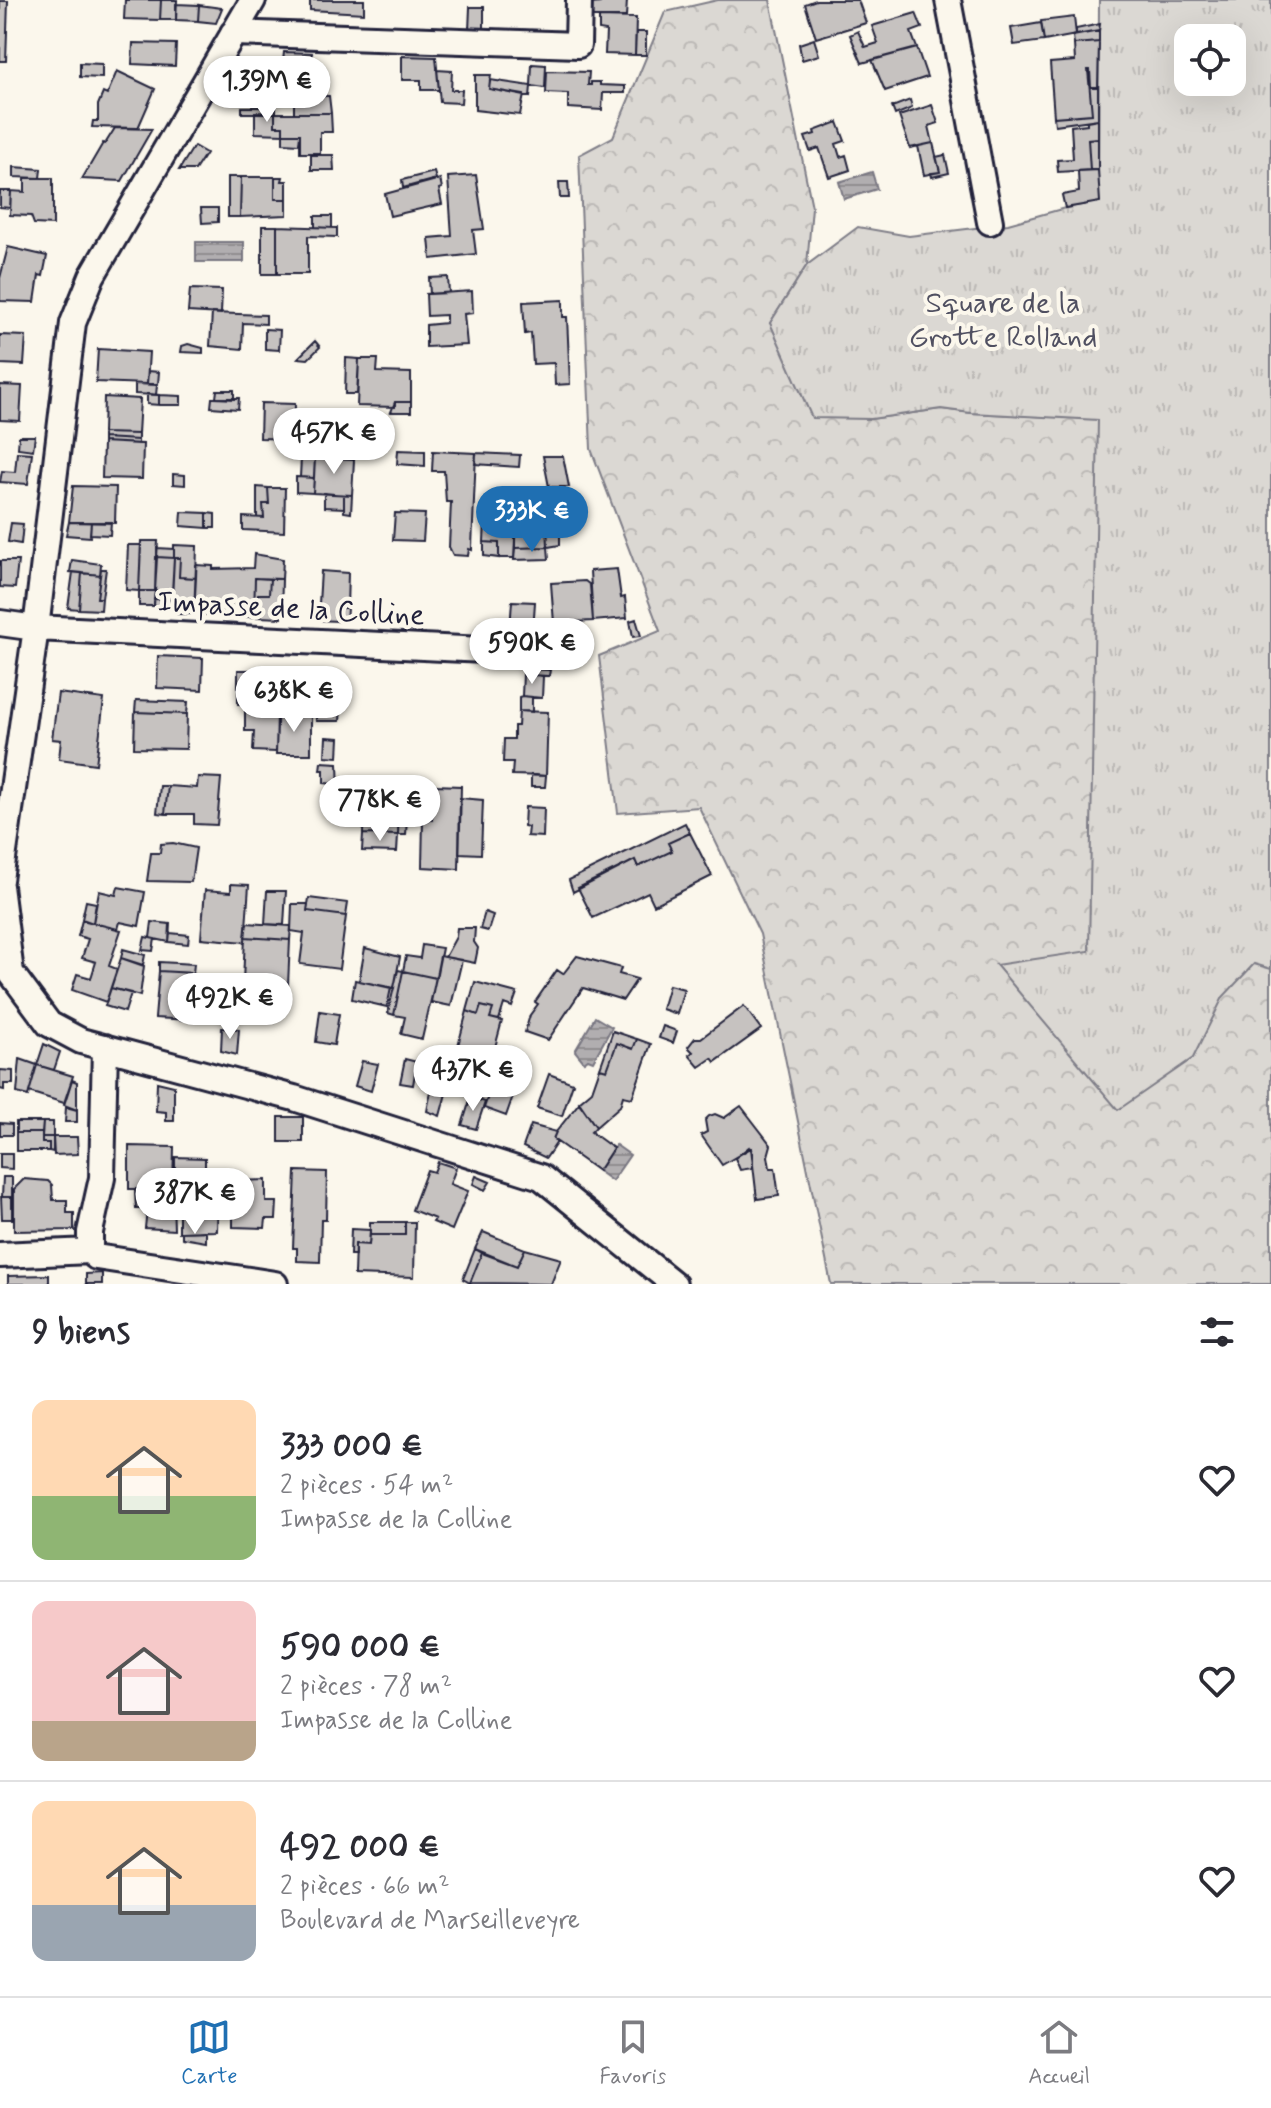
<!DOCTYPE html>
<html lang="fr">
<meta charset="utf-8">
<style>
:root{--surface:#fff;--page:#f7f7f7;--text:#2b2b33;--muted:#7c7c81;--line:#e1e1e2;--accent:#1f6fb2}
body{margin:0;font-family:Mynerve,sans-serif;background:var(--page);color:var(--text);height:100vh;display:flex;flex-direction:column;font-size:30px;white-space:nowrap}
*{box-sizing:border-box;margin:0}
p{font-size:26px;color:var(--muted)}
.icon{flex:none;width:44px;height:44px;fill:none;stroke:currentColor;stroke-width:2;stroke-linecap:round;stroke-linejoin:round}
.map{position:relative;height:1284px;overflow:hidden}
.drawer{display:flex;flex-direction:column;background:var(--surface);flex:1}
.drawer>*{flex:none}
.fabs{position:absolute;left:1174px;top:24px;display:grid;gap:16px}
.fabs a{display:grid;place-items:center;width:72px;height:72px;border-radius:16px;background:var(--surface);box-shadow:0 8px 32px #0002;font-size:40px}
.price{position:absolute;translate:-50% -68px;padding:0 18px;border-radius:28px;background:#fff;color:#222;font-size:26px;line-height:52px;filter:drop-shadow(0 2px 4px #0008)}
.price::after{content:'';position:absolute;left:50%;top:48px;width:24px;height:18px;margin-left:-12px;background:inherit;clip-path:polygon(0 0,100% 0,50% 100%)}
.price.selected{background:var(--accent);color:#fff}
ul{padding:0;list-style:none}
li{display:flex;align-items:center;gap:24px;height:200px;padding:0 32px}
li+li{border-top:2px solid var(--line)}
li span{display:grid;place-items:center;flex:none;width:224px;height:160px;border-radius:16px;color:#555}
li>.icon{margin-inline-start:auto}
span .icon{width:96px;height:96px;fill:#fffc;stroke-width:1}
li b{font-size:34px}
h2{display:flex;justify-content:space-between;align-items:center;height:96px;padding:0 32px;font-size:34px}
.dock{display:flex;justify-content:space-around;align-items:center;height:112px;border-top:2px solid var(--line);background:var(--surface);font-size:22px;color:var(--muted)}
.dock a{display:grid;justify-items:center;gap:4px}
.dock .selected{color:var(--accent)}
.map>svg:first-child{display:block}
.forest{fill:url(#forest-crowns);stroke:#7e7d87;stroke-width:2;fill-rule:evenodd}
.park{fill:url(#park-tufts);stroke:#7e7d87;stroke-width:2;fill-rule:evenodd}
.water{fill:url(#water-rules);stroke:#787681;stroke-width:2}
.building{fill:#c6c2c0;stroke:#22223b;stroke-width:2}
.lines{fill:none;stroke-linecap:round;stroke-linejoin:round}
.minor-casing{stroke:#22223b;stroke-width:30}
.minor{stroke:#fbf7ec;stroke-width:24}
.labels{text-anchor:middle;dominant-baseline:central;stroke-width:8;stroke-linejoin:round;paint-order:stroke}
.park-label{font-size:30px;fill:#505061;stroke:#fbf7ec}
.street-label{font-size:30px;fill:#22223b;stroke:#fbf7ec}
</style>
<div class="map">
<svg width="1271" height="1284" viewBox="0 0 1271 1284">
<defs>
<pattern id="forest-crowns" width="20" height="18" patternUnits="userSpaceOnUse" patternTransform="scale(2)"><rect width="20" height="18" fill="#dbd8d3"/><path d="M2 6a3 3 0 1 1 6 0M12 15a3 3 0 1 1 6 0" fill="none" stroke="#bcb9b6"/></pattern>
<pattern id="park-tufts" width="24" height="20" patternUnits="userSpaceOnUse" patternTransform="scale(2)"><rect width="24" height="20" fill="#dbd8d3"/><path d="M3 7l-1-3M5 7V3M7 7l1-3M15 17l-1-3M17 17v-4M19 17l1-3" fill="none" stroke="#bcb9b6"/></pattern>
<pattern id="water-rules" width="6" height="5" patternUnits="userSpaceOnUse" patternTransform="scale(2)"><rect width="6" height="5" fill="#b1aeb0"/><path d="M0 2.5h6" fill="none" stroke="#908d90"/></pattern>
</defs>
<rect width="100%" height="100%" fill="#fbf7ec"/>
<filter id="ink" filterUnits="userSpaceOnUse"><feTurbulence type="fractalNoise" baseFrequency=".0125" numOctaves="2"/><feDisplacementMap in="SourceGraphic" scale="16" xChannelSelector="R" yChannelSelector="G"/><feConvolveMatrix kernelMatrix="1 2 1 2 8 2 1 2 1" color-interpolation-filters="sRGB"/></filter>
<g filter="url(#ink)">
<path class="forest" d="M718,0H770L812,207L807,265L770,323L871,419L941,409L971,413L1097,419L1121,0H1271V1284H831L760,934L699,807L618,813L599,656L660,631L591,449L579,155L613,137L665,12ZM1188,38H1232V82H1188Z"/>
<path class="park" d="M1099,0H1271V969L1254,964L1223,997L1193,1058L1118,1110L996,965L1089,951L1098,420L971,413L941,409L871,419L812,418L770,323L807,265L858,227L909,236L1008,224L1065,208L1098,202ZM1188,38H1232V82H1188Z"/>
<path class="water" d="M872,172L877,189L844,199L839,182Z
M196,242H244V262H196Z
M595,1017L612,1027L593,1061L588,1059L584,1062L575,1051Z
M616,1145L630,1155L612,1181L598,1171Z"/>
<path class="building" d="M125,0H161L160,20L124,19Z
M161,0H177L176,20H160Z
M310,0H364V13L310,10Z
M600,0H627L626,17H590L591,4L600,3Z
M816,0H858L866,23L816,38L805,4Z
M0,1H8L6,61H0Z
M176,4L199,5L198,21L176,20Z
M199,5L222,8L216,23L198,21Z
M470,7H484V32L469,31Z
M916,13L922,28L911,32L917,48L862,63L850,35L858,31L865,47L878,43L872,26Z
M599,17L636,18L635,55L605,54L606,31L599,30Z
M1074,17L1076,35L1044,41L1041,21Z
M1041,23L1044,41L1014,45L1011,28Z
M1100,24L1099,31L1076,35V29Z
M1099,31V42L1074,44L1073,36Z
M636,32H646V55H635Z
M814,39L819,55L802,60L799,44Z
M1099,42L1098,87H1091L1090,70H1088L1092,114L1054,117L1050,63L1075,61L1074,44Z
M133,43L176,44L175,66L132,64Z
M917,48L927,77L885,91L872,60Z
M284,52L312,53L311,63H319L318,82L281,81Z
M402,56L436,57L439,90H421V80H402Z
M80,63L102,64V78L80,77Z
M532,64L546,65L545,88L531,86Z
M437,70L452,71L451,90H462L461,103L440,102Z
M1088,70H1090L1091,87H1098V119L1055,125L1054,117L1092,114Z
M117,71L155,89L138,128L92,127L93,121H98V105L103,93L107,95Z
M547,71L589,72L588,85H591V82H600V85L625,86V93H603L602,110L568,108V94L546,93Z
M475,75H491L489,89L524,95L520,115L475,110Z
M490,80L531,86L530,97L489,89Z
M294,96H329L331,113H294Z
M910,100L912,108L895,115L892,107Z
M932,105L938,123L929,126L933,143L910,148L899,116Z
M242,107H276V113H242Z
M255,112L275,113V126H283V134L255,133Z
M275,113H331L332,132H320V153H300V134H283V126H275Z
M1098,119V138L1088,139L1090,170L1058,172L1057,160L1073,159L1071,126L1087,124V121Z
M838,122L845,141L836,144L840,157L846,155L850,170L829,177L819,148L810,151L805,137L815,134L814,131Z
M115,128L152,129L122,181L82,179L103,143L105,144Z
M283,134H300L299,144L283,143Z
M1098,138V170H1090L1088,139Z
M933,143L940,172L924,175L918,146Z
M194,146L206,153L195,170H179Z
M311,155H333L334,170H311Z
M945,155L949,173L932,177L931,173L940,172L936,157Z
M14,167L41,169L40,178L14,177Z
M1098,170L1100,202L1065,208L1062,195L1079,192L1078,171Z
M434,172L436,179L403,188L402,180Z
M476,175L484,229L473,230L476,254L431,259L429,238L452,236L448,177Z
M228,177H241L240,217H228Z
M241,177H275V199H287V215L240,217Z
M275,177H283L282,181H287V199H275Z
M25,178H53V225L34,224L31,216L10,215L11,191L25,192Z
M440,179L442,188L439,189L442,204L390,216L385,194Z
M559,182H568L569,198H560Z
M0,191H11L10,208L0,207Z
M201,208H218V222L202,223Z
M315,216H332V228L315,227Z
M262,226H277V274H262Z
M277,226L337,228V237L308,236V274H277Z
M8,247L47,256L43,276L39,275L35,302L0,301V278Z
M448,277L449,293L430,294L429,278Z
M190,289L222,290L221,314L188,312Z
M472,291L473,313L464,314L467,345L426,347V325L446,323V315L427,316L426,294Z
M563,300V317H567L570,384L555,385L554,363L533,364L531,333L525,334L523,302Z
M212,313L266,315V324L243,323L242,349L210,346Z
M265,329L280,330L279,350L265,349Z
M0,335L26,336L24,365L0,364Z
M315,341L320,347L308,359L298,358Z
M188,344L203,348V353L181,352L182,346Z
M98,349L149,352L147,384L96,382Z
M346,358L359,359L357,394H345Z
M359,359H378L377,372L411,373V402H395V407L357,406Z
M148,371L159,372L158,384H147Z
M135,384L157,385L156,395L135,394Z
M0,385L22,386L20,421L0,420Z
M217,390H234V399L216,398Z
M147,394L159,395V405L147,404Z
M159,395L181,396V405H159Z
M104,397L140,399L138,434L103,433Z
M212,398H239L238,409L211,407Z
M395,402H411V412H391Z
M261,403L295,404L294,439L260,438Z
M103,433L138,434V440L103,438Z
M19,436H35L33,450L18,448Z
M103,438L138,440V444L103,442Z
M103,442L143,444L142,479L102,478Z
M398,450L425,451V466L397,464Z
M433,451L476,453L472,547V550L469,549L468,556L453,555L449,547L451,502H446L444,471H432Z
M17,452L32,453L28,484L0,482L2,471L15,472Z
M476,453L520,455L519,467L475,464Z
M543,456H563L569,487H549Z
M301,458H315L314,478L300,477Z
M315,458L354,460L352,495L313,493Z
M173,474L185,475V485L173,484Z
M296,477L314,478L313,493L296,492Z
M73,486L116,487L115,523L69,522Z
M257,487L268,488L269,504H263L264,518H257Z
M268,488H285L284,532L243,530V517L264,518L263,504H269Z
M517,488H531L528,498L518,499Z
M544,492L547,525L515,527L517,493L518,499L528,498L529,493Z
M324,493L344,495V508L324,507Z
M344,495H352L351,513L344,512Z
M486,502L517,503L514,558H499V543L484,542Z
M558,510L560,522L547,523L546,511Z
M182,512L207,513V528L181,526Z
M207,513L215,514V528H207Z
M395,513L425,514L423,541L393,540Z
M69,522H91L90,537L66,535Z
M91,522H111L110,535L90,534Z
M560,522V545L548,547L547,523Z
M11,523L23,524L21,544L8,542Z
M547,525L548,547L515,548V527Z
M141,541H158L155,591H139Z
M484,542L499,543V558L484,556Z
M128,545H141L139,591L126,590Z
M174,545L197,546L196,578L179,577L180,558H174Z
M548,547L549,559L514,560L515,548Z
M157,548L174,549V558L157,557Z
M254,554L283,559L282,579L255,578L254,617L194,614L196,565L213,566V569L253,568Z
M156,557L174,558L172,592L155,591Z
M174,558H180L179,577L196,578L194,614H176L177,600L172,599Z
M72,560L101,564L100,575L70,572Z
M0,561H18L15,588L0,587Z
M101,569H106L102,598H97Z
M617,569L621,598L625,597L627,618L593,621L590,571Z
M321,571L348,573L347,608H337V621L318,620Z
M73,572L82,573L79,609L68,608Z
M82,573L100,575L97,598H102L101,610L79,609Z
M255,578L270,579L269,594H258L259,617H254Z
M270,579H282L281,618L259,617L258,594H269Z
M585,581L590,585L593,621L554,623L551,583Z
M139,591H155L154,606H139Z
M155,591L172,592V600L154,599Z
M154,599L177,600L176,608L154,606Z
M512,601L535,602L533,631L510,629Z
M337,608H347L346,622L337,621Z
M636,619L641,636L633,637L630,621Z
M158,656L203,658L202,690L157,688Z
M532,669L550,670L549,676L531,675Z
M238,670H262L261,696L245,695V704H238Z
M262,670H279L276,752L253,751L254,731H245V695L261,696Z
M523,674L543,676L542,698L522,696Z
M58,693L104,699L96,764L59,759L61,740L52,739Z
M522,696L532,697V712L519,711V697Z
M136,700L188,702L187,714L135,712Z
M278,706H312L311,715L277,714Z
M316,707L341,708L340,721H316Z
M519,711L548,712L546,776L512,775L513,762H503L504,739H514V726H518Z
M135,712L187,714L186,749L134,748Z
M277,714L311,715V754H276Z
M326,737L339,738L338,757L325,756Z
M321,762L338,763L339,793H334V784L324,783V770H320Z
M531,775L546,776L545,787H531Z
M198,777L221,778L217,825L194,824V814H165L168,786L197,788Z
M365,779L417,781V800L364,798Z
M434,785L461,786L459,869L422,867L423,820H432Z
M160,786H168L165,814L157,813Z
M364,798L399,799L398,835L363,834Z
M460,798L483,800L481,854L459,853Z
M399,799L408,800L406,835H398Z
M346,804H364V816L346,815Z
M525,807L544,808L543,837L527,836L528,827L524,826Z
M685,823L690,833L668,843L672,851L638,867L635,860L573,892L569,880Z
M690,833L712,876L654,905L648,892L593,918L578,888L635,860L638,867L672,851L668,843Z
M363,834L398,835L397,852L362,851Z
M173,843L196,848L191,882L147,881L151,853H160L161,844Z
M231,884L249,885L245,942L201,938L205,890L231,892Z
M118,887L145,892L139,926L120,922L118,929L93,923L99,891L116,895Z
M267,891H286L284,925L265,924Z
M309,898L348,903L346,916L307,911Z
M86,901L96,903L93,923L82,919Z
M292,904H308L307,911L346,916L339,969L300,964L304,933L291,931Z
M485,912L493,915L488,931L480,929Z
M82,920L121,930L109,966L117,969L106,1002L72,990L77,974L91,978L96,962L82,958L88,939L78,936Z
M152,922L170,924L169,942L150,938Z
M247,923L291,926L290,940L245,937Z
M457,928H475L474,942L478,948L475,963L445,957L456,937Z
M170,933L189,935L188,944L169,942Z
M145,937L155,939L153,951L142,950Z
M245,937L290,940L288,985L243,982Z
M422,945L442,948L436,978L403,971L406,956L420,958Z
M365,948L400,957L394,988L359,981Z
M123,949L145,955L143,965L121,958Z
M440,956L462,960L451,1006L431,1002Z
M577,956L621,968L619,974L637,979L623,1000L583,988L548,1040L525,1032L530,1015L538,1004L535,1002L557,970L563,974Z
M121,958L144,966L140,996L111,988Z
M159,962L194,964L193,973L159,971Z
M398,970L403,971L394,1015L388,1013Z
M159,971L193,973L190,1020L155,1018Z
M403,971L436,978L422,1039L401,1034L405,1017L394,1015Z
M355,980L391,988L387,1007L352,999Z
M475,982L517,993L512,1007L504,1004L499,1020L490,1018L493,1009L481,1006L478,1015L467,1011Z
M669,985L684,989L677,1014L662,1009Z
M111,988L131,993L125,1012L105,1006Z
M481,1006L493,1009L490,1018L502,1021L490,1066L455,1057L467,1011L478,1015Z
M744,1006L761,1029L715,1062L712,1058L699,1067L689,1055L693,1052L688,1047L695,1038H701Z
M320,1011L339,1014L334,1045L316,1042Z
M663,1026L677,1031L673,1043L659,1038Z
M222,1028L239,1029L237,1055L221,1051Z
M613,1031L637,1039L633,1049L617,1043L607,1070L600,1068Z
M637,1039L651,1044L632,1098L623,1096L620,1106L596,1127L579,1102L592,1091L600,1068L607,1070L617,1043L633,1049Z
M44,1044L60,1052L54,1070L37,1065Z
M20,1059L37,1065L28,1096L17,1093Z
M405,1059L417,1062L413,1085L400,1083Z
M362,1061L378,1064L371,1091L355,1086Z
M37,1065L73,1076L64,1103L29,1092Z
M498,1066L521,1073L506,1116L484,1108Z
M0,1070L13,1071V1084H4V1090L0,1089Z
M549,1074L573,1083L562,1116L537,1108Z
M72,1080L77,1082V1110L64,1105Z
M157,1082L174,1086V1121H166V1112L156,1111Z
M432,1086L447,1090L440,1116L427,1111Z
M471,1097L485,1102L476,1129L462,1125Z
M579,1103L596,1127L591,1132L613,1148L598,1171L553,1139L556,1132Z
M741,1106L771,1145L768,1156L770,1168H775L779,1196L757,1199L751,1148L722,1165L701,1135L707,1132L705,1120L709,1116L715,1114L724,1118Z
M66,1107L77,1110V1122H65Z
M279,1117H303V1142H279Z
M16,1122H43L42,1133H16Z
M43,1122H53V1137H42Z
M0,1123L12,1124V1135H0Z
M531,1125L556,1132L553,1139L557,1142L546,1158L523,1147Z
M16,1133H42V1143H49V1151H16Z
M42,1137H53V1152L49,1151V1143H42Z
M53,1137H77L78,1154L54,1155Z
M129,1146L174,1147L173,1189H129Z
M749,1147L753,1153V1168L740,1170L735,1158Z
M0,1154H12V1169L0,1168Z
M175,1157L205,1158V1183L203,1182L202,1192H218L217,1231L179,1232V1184L175,1183Z
M438,1162L456,1168L450,1184L468,1191L452,1230L433,1222L435,1219L412,1210L427,1170L434,1172Z
M296,1171L327,1172L326,1219H321L320,1262L297,1261V1248H293Z
M476,1176L490,1182L485,1190L473,1184Z
M3,1177H12V1197H2Z
M24,1179L48,1181L52,1185L53,1200H67V1213H74V1230L14,1231V1189Z
M266,1180V1202H277L276,1219H266L265,1228L233,1227V1200H239V1181Z
M203,1182H217L218,1192H202Z
M135,1189H158V1196L135,1192Z
M158,1189H173V1198L158,1196Z
M135,1192L173,1198L174,1230L145,1228L147,1209H136Z
M1,1197H12V1219H2Z
M370,1222H405V1235H370Z
M405,1222H415L414,1277L354,1275L355,1244L369,1245L370,1235H405Z
M351,1229L370,1230L369,1245L355,1244V1255H350Z
M206,1231V1242L182,1238V1232Z
M483,1232L525,1249L517,1266L475,1249Z
M475,1249L482,1253L470,1283L463,1279Z
M525,1249L561,1259L551,1284L470,1283L482,1253L517,1266Z
M102,1273V1284H86V1274Z
M49,1275V1284H8V1276Z"/>
<g class="lines">
<defs>
<path id="minor" d="M948,0L990,222
M233,33L578,45L579,0
M0,623L36,628L543,653
M0,880L36,628L73,323L92,276L253,0
M0,886L11,973L49,1024L81,1041L294,1098L541,1177L674,1284
M105,1047L102,1178L90,1232V1251L96,1257L275,1284
M0,1255L90,1251"/>
</defs>
<use href="#minor" class="minor-casing"/>
<use href="#minor" class="minor"/>
</g>
</g>
<g class="labels">
<g class="park-label">
<text x="1003" y="303">Square de la<tspan x="1003" dy="34">Grotte Rolland</tspan></text>
</g>
<g class="street-label">
<text transform="translate(291 609) rotate(3)">Impasse de la Colline</text>
</g>
</g>
</svg>
<div class="fabs">
<a><svg class="icon" aria-label="locate" viewBox="0 0 24 24"><circle cx="12" cy="12" r="6"/><path d="M12 2v4M12 18v4M2 12h4M18 12h4"/></svg></a>
</div>
<b class="price" style="left:267px;top:124px">1.39M €</b>
<b class="price" style="left:334px;top:476px">457K €</b>
<b class="price selected" style="left:532px;top:554px">333K €</b>
<b class="price" style="left:532px;top:686px">590K €</b>
<b class="price" style="left:294px;top:734px">638K €</b>
<b class="price" style="left:380px;top:843px">778K €</b>
<b class="price" style="left:230px;top:1041px">492K €</b>
<b class="price" style="left:473px;top:1113px">437K €</b>
<b class="price" style="left:195px;top:1236px">387K €</b>
</div>
<section class="drawer">
<h2>9 biens<svg class="icon" aria-label="filters" viewBox="0 0 24 24"><path d="M4 7h16M4 17h16"/><circle cx="9" cy="7" r="2"/><circle cx="15" cy="17" r="2"/></svg></h2>
<ul>
<li><span style="background:linear-gradient(#ffd9b3 60%,#8fb573 0)"><svg class="icon" aria-label="home" viewBox="0 0 24 24"><path d="M3 11l9-7 9 7M6 9v11h12V9"/></svg></span><div><b>333 000 €</b><p>2 pièces · 54 m²</p><p>Impasse de la Colline</p></div><svg class="icon" aria-label="heart" viewBox="0 0 24 24"><path d="M12 20l-8-8c-3-5 5-10 8-4 3-6 11-1 8 4z"/></svg></li>
<li><span style="background:linear-gradient(#f6c9c9 75%,#b9a48a 0)"><svg class="icon" aria-label="home" viewBox="0 0 24 24"><path d="M3 11l9-7 9 7M6 9v11h12V9"/></svg></span><div><b>590 000 €</b><p>2 pièces · 78 m²</p><p>Impasse de la Colline</p></div><svg class="icon" aria-label="heart" viewBox="0 0 24 24"><path d="M12 20l-8-8c-3-5 5-10 8-4 3-6 11-1 8 4z"/></svg></li>
<li><span style="background:linear-gradient(#ffd9b3 65%,#9aa5b1 0)"><svg class="icon" aria-label="home" viewBox="0 0 24 24"><path d="M3 11l9-7 9 7M6 9v11h12V9"/></svg></span><div><b>492 000 €</b><p>2 pièces · 66 m²</p><p>Boulevard de Marseilleveyre</p></div><svg class="icon" aria-label="heart" viewBox="0 0 24 24"><path d="M12 20l-8-8c-3-5 5-10 8-4 3-6 11-1 8 4z"/></svg></li>
</ul>
</section>
<nav class="dock">
<a class="selected"><svg class="icon" aria-label="map" viewBox="0 0 24 24"><path d="M3 6l6-2 6 2 6-2v14l-6 2-6-2-6 2zM9 4v14M15 6v14"/></svg>Carte</a>
<a><svg class="icon" aria-label="saved" viewBox="0 0 24 24"><path d="M7 4h10v16l-5-4-5 4z"/></svg>Favoris</a>
<a><svg class="icon" aria-label="home" viewBox="0 0 24 24"><path d="M3 11l9-7 9 7M6 9v11h12V9"/></svg>Accueil</a>
</nav>
